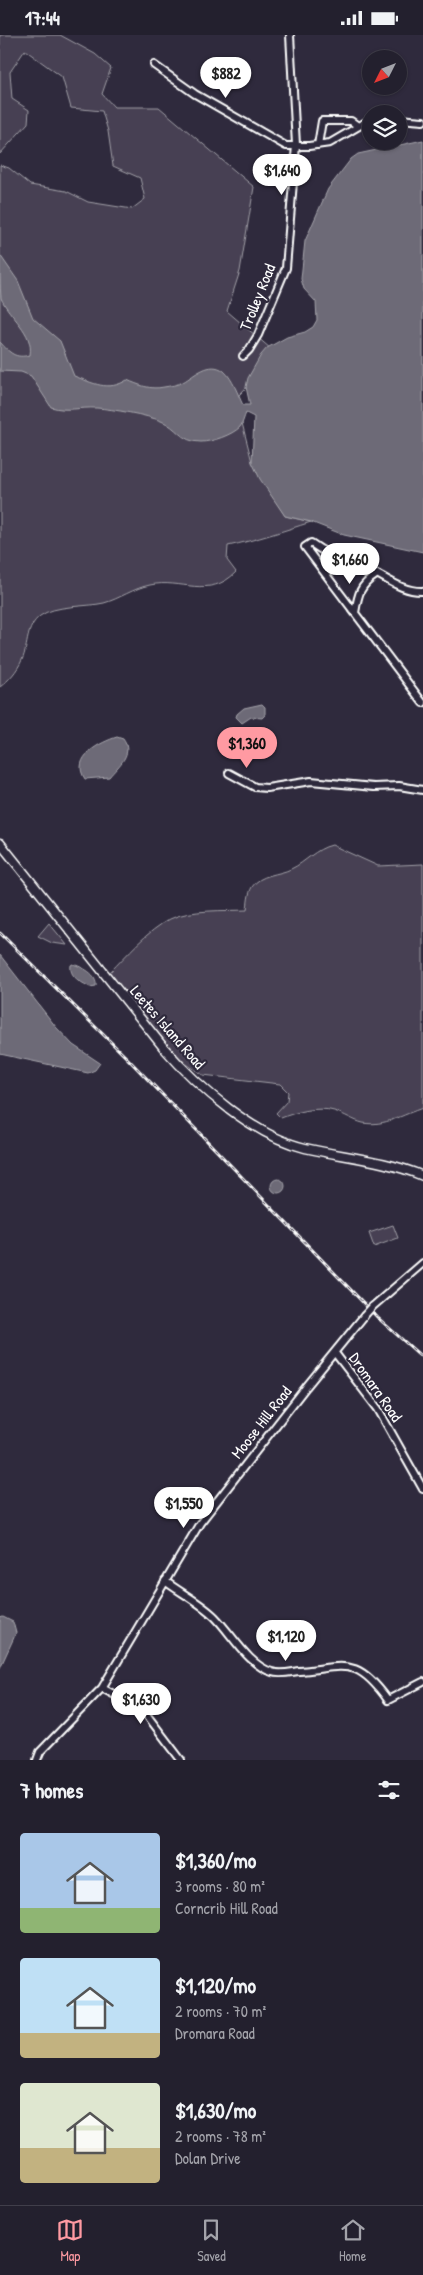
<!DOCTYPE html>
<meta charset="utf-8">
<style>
:root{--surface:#23202e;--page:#2f2d3a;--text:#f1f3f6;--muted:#a3a3aa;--line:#403e4a;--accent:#ff9aa2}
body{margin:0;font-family:"Patrick Hand",sans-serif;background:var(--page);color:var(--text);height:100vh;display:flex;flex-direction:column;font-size:19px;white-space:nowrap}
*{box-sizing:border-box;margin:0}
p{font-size:16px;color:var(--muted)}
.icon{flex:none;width:28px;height:28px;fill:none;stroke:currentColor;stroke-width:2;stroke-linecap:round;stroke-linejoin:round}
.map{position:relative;height:1725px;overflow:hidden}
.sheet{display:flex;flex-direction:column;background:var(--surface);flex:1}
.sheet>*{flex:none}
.needle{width:32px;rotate:228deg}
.fabs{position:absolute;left:362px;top:15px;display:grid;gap:10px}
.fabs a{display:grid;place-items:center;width:45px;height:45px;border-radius:50%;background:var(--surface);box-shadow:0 1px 4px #0004,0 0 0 1px var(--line);font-size:25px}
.price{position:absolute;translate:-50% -42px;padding:0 11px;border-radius:18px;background:#fff;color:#222;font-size:16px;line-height:32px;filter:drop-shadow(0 1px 2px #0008)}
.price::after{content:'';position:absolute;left:50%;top:30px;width:15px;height:11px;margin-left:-8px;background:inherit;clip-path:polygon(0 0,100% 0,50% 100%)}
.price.selected{background:var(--accent);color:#111}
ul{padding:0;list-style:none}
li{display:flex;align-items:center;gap:15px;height:125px;padding:0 20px}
li span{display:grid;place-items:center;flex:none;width:140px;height:100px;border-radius:5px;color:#555}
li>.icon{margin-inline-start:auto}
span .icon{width:60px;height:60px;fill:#fffc;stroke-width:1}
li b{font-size:21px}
h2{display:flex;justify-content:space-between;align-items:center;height:60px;padding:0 20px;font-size:21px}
.status{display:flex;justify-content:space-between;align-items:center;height:35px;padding:0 25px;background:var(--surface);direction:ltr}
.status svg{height:14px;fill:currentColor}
.menu{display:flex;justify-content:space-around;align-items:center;height:70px;border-top:1px solid var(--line);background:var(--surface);font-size:14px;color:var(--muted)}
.menu a{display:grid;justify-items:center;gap:2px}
.menu .selected{color:var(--accent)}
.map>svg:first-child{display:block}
.green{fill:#464152;stroke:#a2a0a8}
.water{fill:#6d6a77;stroke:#a7a6ad}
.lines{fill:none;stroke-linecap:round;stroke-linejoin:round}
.minor-casing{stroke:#fff;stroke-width:10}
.major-casing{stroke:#fff;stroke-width:11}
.minor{stroke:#2f2a3d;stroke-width:6}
.major{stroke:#2f2a3d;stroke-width:8}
.rail-casing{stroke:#fff;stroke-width:3}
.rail{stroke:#2f2a3d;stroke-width:1;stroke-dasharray:4;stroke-linecap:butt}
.minor-bridge-casing{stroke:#fff;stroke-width:10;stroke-linecap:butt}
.minor-bridge{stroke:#2f2a3d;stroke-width:6}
.labels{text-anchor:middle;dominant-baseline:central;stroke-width:4.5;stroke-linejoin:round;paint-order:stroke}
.street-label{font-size:16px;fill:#fff;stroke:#2f2a3d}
</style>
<div class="status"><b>17:44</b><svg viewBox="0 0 49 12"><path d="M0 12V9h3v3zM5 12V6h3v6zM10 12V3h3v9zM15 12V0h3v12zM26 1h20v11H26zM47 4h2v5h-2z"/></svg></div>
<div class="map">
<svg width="423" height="1725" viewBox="0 0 423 1725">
<rect width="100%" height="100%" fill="#2f2a3d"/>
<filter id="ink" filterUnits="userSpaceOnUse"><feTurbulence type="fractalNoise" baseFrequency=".02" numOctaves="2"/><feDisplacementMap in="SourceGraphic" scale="10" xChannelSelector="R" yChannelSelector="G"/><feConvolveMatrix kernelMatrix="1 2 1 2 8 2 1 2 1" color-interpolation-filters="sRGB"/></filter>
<g filter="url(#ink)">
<path class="green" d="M0,0H60L95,19L111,33L102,59L114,72H159L254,152L240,236L227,276L278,320L239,360L242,388L252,427L285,481L311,487C283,496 256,505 228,511L227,525L236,537C209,565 181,543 150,550C134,553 119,564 104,568C87,572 54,570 40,581C25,593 29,610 22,625C17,636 9,645 0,652V130L9,133L30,150L66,156L88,167L132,174L145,164L140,143L113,131L108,96L102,76L71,73L62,42L25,15L10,37L12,64L29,75L28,88L0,119Z
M332,810L378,831L423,829V1073C403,1079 385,1092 363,1088C354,1086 344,1079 334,1076C318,1071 296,1077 281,1083L276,1078L287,1066L288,1057L280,1049L203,1040L185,1028L163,1004L109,938C128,919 147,896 170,884C190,874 225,876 247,875C248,867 248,859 252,852C260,839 279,840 291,834C306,827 315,814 332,810Z
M49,888L67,910L52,908L38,901Z
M393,1190L398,1203L374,1212L369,1198Z"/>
<path class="water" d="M423,105V517L344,500L311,487L285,481L260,444L252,427L254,382L246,378C244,382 243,388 240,392C232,400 212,407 201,407C180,407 178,392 161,386C147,380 112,374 97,373C80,372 67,377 51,372L31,341L21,337L0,336V307C10,318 15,324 30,320C34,297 9,282 1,263C0,254 0,230 0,220L18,246L33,283L60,306L74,341C93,348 108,357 127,345C139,350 150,355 164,352C170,351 177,350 183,347C195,340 210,325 224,336C233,344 238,360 243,370H250L246,352L248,343L261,320L267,313L287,302L305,297L313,292L317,285L316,267L304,254L301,244L305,206L328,154L351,124L358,119Z
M262,669L265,672V680L262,683L251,682L242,688L236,682L237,679L244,673Z
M117,702L123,704C134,719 119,730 109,742L85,744C70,722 101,707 117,702Z
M0,920L56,992L73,1010L100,1028L95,1035L88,1038L0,1019Z
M73,929C82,932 98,939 96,951L90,952C81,947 69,942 71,930Z
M271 1151a7 7 0 1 1 14 0a7 7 0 1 1-14 0Z
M3,1582L13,1587L16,1598L0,1633V1583Z"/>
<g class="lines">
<defs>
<path id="minor" d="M154,30L195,59L286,111H309L330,108L371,84
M399,84L423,86
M318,110L322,86H351L358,91
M243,321L249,315L258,300L286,233L296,110L290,0
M423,556C401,557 384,541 365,533C346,525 328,521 311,508L305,512L423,668
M355,578C358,560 359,551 376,540
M229,738L255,752L267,753L311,746L374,752L399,751L423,755
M372,1272L423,1228
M335,1318L378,1374L423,1454
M165,1546C181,1558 201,1568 215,1582C231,1598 249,1631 272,1637C280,1640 291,1637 299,1636C346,1632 356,1621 388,1665L423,1647
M102,1653L143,1675L181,1725
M37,1725L40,1717L102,1653L200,1488L306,1352L364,1281"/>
<path id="major" d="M0,808L164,1013C198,1052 254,1101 305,1113C344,1122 385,1125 423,1141"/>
</defs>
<use href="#minor" class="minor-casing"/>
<use href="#major" class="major-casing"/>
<use href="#minor" class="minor"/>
<use href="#major" class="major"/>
<defs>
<path id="rail" d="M0,898L128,1024L378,1283L423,1323"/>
</defs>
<use href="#rail" class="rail-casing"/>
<use href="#rail" class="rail"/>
<defs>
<path id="minor-bridge" d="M364,1281L372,1272"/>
</defs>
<use href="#minor-bridge" class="minor-bridge-casing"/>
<use href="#minor-bridge" class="minor-bridge"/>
</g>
</g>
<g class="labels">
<g class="street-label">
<text transform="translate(257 262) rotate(-68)">Trolley Road</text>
<text transform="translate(168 992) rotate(49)">Leetes Island Road</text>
<text transform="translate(376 1352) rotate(55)">Dromara Road</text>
<text transform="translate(261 1387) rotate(-52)">Moose Hill Road</text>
</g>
</g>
</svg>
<div class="fabs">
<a><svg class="needle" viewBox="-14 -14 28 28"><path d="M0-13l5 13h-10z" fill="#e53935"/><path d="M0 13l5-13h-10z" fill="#a3a3aa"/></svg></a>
<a><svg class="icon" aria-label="layers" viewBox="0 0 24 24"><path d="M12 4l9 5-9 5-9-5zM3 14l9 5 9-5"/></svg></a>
</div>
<b class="price" style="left:226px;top:64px">$882</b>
<b class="price" style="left:282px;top:161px">$1,640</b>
<b class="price" style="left:350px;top:550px">$1,660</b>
<b class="price selected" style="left:247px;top:734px">$1,360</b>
<b class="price" style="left:184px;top:1494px">$1,550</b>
<b class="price" style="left:286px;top:1627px">$1,120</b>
<b class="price" style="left:141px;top:1690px">$1,630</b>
</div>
<section class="sheet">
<h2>7 homes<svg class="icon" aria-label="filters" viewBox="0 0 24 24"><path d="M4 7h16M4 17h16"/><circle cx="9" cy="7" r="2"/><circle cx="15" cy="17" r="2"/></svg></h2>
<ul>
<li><span style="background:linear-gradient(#a9c7e8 75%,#8fb573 0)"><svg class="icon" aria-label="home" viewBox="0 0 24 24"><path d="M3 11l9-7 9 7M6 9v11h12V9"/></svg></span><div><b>$1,360/mo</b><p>3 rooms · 80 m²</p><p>Corncrib Hill Road</p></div></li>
<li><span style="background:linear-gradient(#bfe0f5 75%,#c2b280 0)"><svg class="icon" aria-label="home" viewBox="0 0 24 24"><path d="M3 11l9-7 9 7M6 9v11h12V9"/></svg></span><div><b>$1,120/mo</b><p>2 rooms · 70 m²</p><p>Dromara Road</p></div></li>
<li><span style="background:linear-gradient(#dfe7d0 65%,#c2b280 0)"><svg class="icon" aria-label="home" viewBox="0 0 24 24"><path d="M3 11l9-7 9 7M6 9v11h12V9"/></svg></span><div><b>$1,630/mo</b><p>2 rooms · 78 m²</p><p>Dolan Drive</p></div></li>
</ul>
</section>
<nav class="menu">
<a class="selected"><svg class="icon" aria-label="map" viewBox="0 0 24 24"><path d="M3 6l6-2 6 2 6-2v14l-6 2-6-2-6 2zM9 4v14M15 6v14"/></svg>Map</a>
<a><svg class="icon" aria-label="saved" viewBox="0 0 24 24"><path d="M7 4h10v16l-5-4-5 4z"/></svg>Saved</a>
<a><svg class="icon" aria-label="home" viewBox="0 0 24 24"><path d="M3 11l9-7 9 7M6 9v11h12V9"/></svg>Home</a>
</nav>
